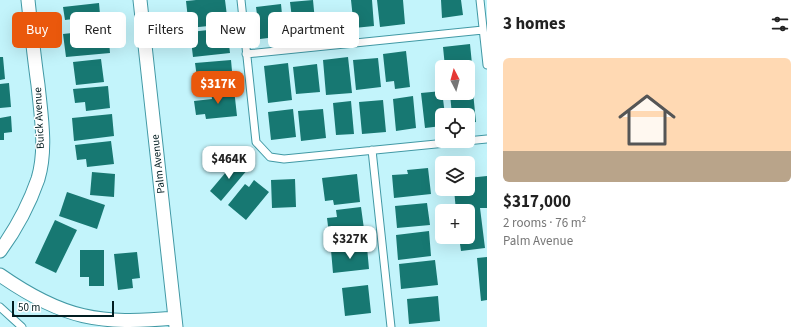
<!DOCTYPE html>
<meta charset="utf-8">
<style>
:root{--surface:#fff;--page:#f6f6f6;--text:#222;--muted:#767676;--line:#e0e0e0;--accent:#ea580c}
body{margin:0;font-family:"Source Sans 3",sans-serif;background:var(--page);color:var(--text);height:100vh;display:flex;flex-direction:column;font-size:15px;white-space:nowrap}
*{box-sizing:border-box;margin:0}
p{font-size:13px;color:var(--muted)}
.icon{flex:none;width:22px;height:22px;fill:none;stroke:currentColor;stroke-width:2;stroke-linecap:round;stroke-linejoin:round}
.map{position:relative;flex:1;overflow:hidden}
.sheet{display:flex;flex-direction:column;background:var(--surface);width:320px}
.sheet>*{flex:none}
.banner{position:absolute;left:12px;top:12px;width:380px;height:36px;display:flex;gap:8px}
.needle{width:26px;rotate:354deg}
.fabs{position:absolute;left:435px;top:60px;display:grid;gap:8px}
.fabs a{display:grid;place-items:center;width:40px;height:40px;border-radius:6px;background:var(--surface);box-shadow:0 4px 16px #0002;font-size:20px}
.scale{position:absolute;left:12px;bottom:10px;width:102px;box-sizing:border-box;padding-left:4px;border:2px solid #021d21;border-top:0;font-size:11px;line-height:14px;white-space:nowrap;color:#021d21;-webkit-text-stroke:3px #fff;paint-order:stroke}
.price{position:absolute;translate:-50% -34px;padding:0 9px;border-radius:8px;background:#fff;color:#222;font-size:13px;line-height:26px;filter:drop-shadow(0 1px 2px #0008)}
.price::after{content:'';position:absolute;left:50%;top:24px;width:12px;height:9px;margin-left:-6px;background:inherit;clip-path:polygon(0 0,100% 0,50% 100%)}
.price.on{background:var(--accent);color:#fff}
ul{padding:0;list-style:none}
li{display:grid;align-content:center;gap:8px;height:212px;padding:0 16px}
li+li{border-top:1px solid var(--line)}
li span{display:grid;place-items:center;height:124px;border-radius:6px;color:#555}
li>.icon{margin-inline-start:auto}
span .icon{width:72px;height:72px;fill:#fffc;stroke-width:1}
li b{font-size:17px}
h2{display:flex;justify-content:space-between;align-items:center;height:48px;padding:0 16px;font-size:17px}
.tag{padding:0 14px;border-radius:6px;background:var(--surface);box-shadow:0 4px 16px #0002;font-size:14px;line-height:36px}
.tag.on{background:var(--accent);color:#fff}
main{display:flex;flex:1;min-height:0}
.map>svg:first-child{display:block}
.building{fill:#177872}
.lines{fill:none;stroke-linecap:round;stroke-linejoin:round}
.service-casing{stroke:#4299a5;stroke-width:9}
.minor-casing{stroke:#4299a5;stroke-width:15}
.service{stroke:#fff;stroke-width:7}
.minor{stroke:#fff;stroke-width:13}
.labels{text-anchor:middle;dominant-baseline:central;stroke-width:3;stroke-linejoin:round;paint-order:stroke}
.street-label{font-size:11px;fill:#021d21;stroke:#fff}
</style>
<main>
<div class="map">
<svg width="487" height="327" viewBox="0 0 487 327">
<rect width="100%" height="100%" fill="#c3f4fb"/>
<path class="building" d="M196,0H225L228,24L189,28L186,1Z
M313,0L316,32L294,35L290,2Z
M351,0H372L374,26L354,28Z
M377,0H403L405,24L380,27Z
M441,0H461L463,15L442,18Z
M99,3L101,26L74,28L73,19L65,20L63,7Z
M281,4L284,36L260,39L256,7Z
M227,28L230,53L193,57L190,32Z
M108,29L110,53L66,57L63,34Z
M470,44L473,74L468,75V67H445L443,47Z
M406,51L410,87L395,89L394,81L386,82L383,54Z
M0,57H3L5,79L0,80Z
M348,57L352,93L326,95L323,60Z
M378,58L381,87L356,90L353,60Z
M101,59L104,82L76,85L73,62Z
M231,60L233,82L198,85L195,63Z
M288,63L292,100L268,103L264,66Z
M317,64L320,92L296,94L293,67Z
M9,83L11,107L0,108V84Z
M108,86L110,108L86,111L85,102L75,103L73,89Z
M234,89L237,116L206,119L205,114L196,115L194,101L212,99L211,91Z
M442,91L445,115H442V126L425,128L421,93Z
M468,92H473L476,122L468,123V115H452L450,94Z
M413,96L416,128L396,131L393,99Z
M383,100L386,132L362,134L359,102Z
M351,101L354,134L336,135L333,103Z
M293,109L296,137L271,140L268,112Z
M323,109L326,138L301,141L298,111Z
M112,114L114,136L74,141L72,118Z
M11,116L12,132L4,133V140H0V118Z
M111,141L114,164L87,167L86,159L77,160L75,145Z
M237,159L248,169L221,201L210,191Z
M428,168L431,194L394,198L392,175L408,174L407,170Z
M92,172L115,174L114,197L90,195Z
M357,174L360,202L334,205L333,200L325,201L322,178Z
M487,176V208H480L485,248L461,251L459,237H468V211H456L454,189H468V178Z
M295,179L296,207L272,208L271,180Z
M254,180L269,192L246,220L228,205L245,184L249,187Z
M67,192L105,205L97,229L59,216Z
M427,203L430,225L397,228L395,206Z
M361,207L364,229L353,230L355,239L330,242L327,218L337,217L336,210Z
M55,220L77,230L56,273L35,263Z
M429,231L431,256L398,260L396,235Z
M367,247L369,269L333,273L331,250Z
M80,250H104V286H89V277H80Z
M137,252L140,278L132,279L133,288L118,290L114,254Z
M487,257V300L481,301L477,258Z
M435,260L438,285L401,289L399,264Z
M368,285L371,313L345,316L342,288Z
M438,296L440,321L409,324L407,299Z"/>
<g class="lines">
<defs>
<path id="service" d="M241,0L256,142L270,157L284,159L487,139
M480,0L487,65
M246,54L483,30
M372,150L391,327
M0,307L22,327"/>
<path id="minor" d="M140,0L176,327
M0,251C16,229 29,205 38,179C47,149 41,115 38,85C34,57 31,28 28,0
M0,275C63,319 100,325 175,318"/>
</defs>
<use href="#service" class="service-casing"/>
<use href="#minor" class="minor-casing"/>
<use href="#service" class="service"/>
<use href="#minor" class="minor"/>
</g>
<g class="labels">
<g class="street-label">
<text transform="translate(39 118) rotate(-93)">Buick Avenue</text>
<text transform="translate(158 164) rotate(-96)">Palm Avenue</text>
</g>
</g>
</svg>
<div class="fabs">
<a><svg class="needle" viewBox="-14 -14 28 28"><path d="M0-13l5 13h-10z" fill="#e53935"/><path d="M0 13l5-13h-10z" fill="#767676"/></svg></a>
<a><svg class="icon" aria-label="locate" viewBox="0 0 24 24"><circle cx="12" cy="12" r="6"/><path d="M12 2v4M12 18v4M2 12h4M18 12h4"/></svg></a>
<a><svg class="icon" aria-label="layers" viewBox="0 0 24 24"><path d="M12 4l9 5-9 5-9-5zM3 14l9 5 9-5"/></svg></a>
<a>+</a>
</div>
<div class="scale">50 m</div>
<b class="price on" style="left:218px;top:105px">$317K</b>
<b class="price" style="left:229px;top:180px">$464K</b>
<b class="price" style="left:350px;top:260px">$327K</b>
<div class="banner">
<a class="tag on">Buy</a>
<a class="tag">Rent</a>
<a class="tag">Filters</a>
<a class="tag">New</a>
<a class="tag">Apartment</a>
</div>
</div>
<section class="sheet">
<h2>3 homes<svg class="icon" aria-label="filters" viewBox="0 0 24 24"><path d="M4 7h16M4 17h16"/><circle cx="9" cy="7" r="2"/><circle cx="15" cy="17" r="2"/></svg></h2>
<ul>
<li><span style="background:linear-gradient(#ffd9b3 75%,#b9a48a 0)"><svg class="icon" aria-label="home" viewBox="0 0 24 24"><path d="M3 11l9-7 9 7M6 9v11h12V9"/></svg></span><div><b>$317,000</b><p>2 rooms · 76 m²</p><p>Palm Avenue</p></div></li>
</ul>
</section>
</main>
